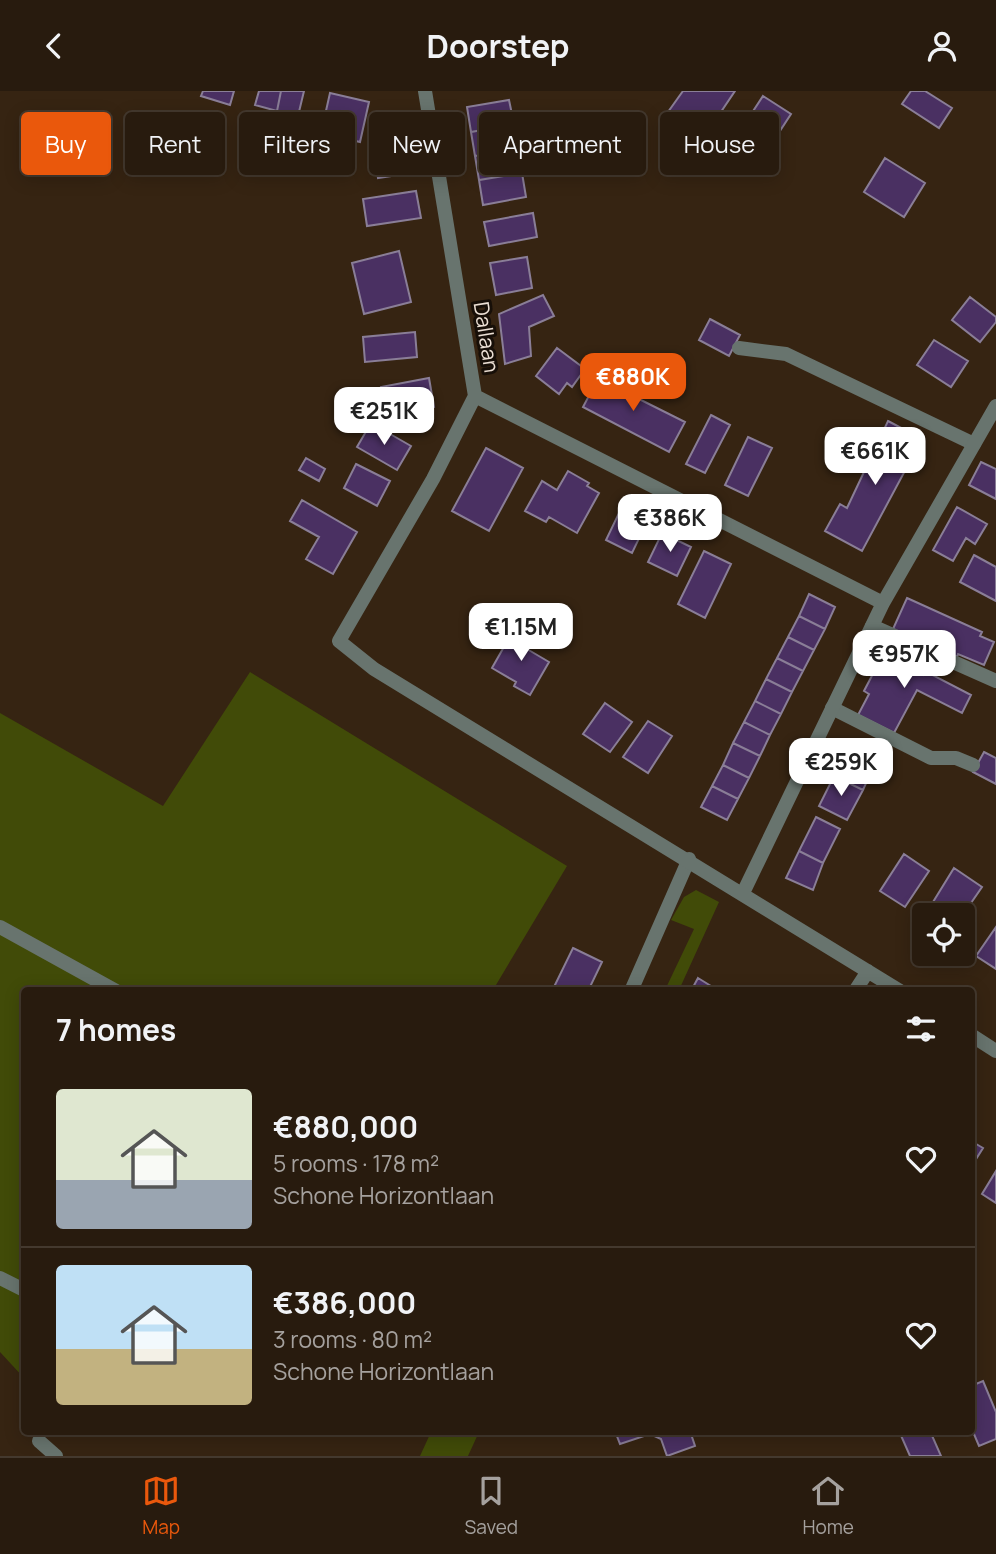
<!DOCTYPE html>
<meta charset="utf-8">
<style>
:root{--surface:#281b0e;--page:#34281c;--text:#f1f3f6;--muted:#a5a19e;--line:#44392e;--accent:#ea580c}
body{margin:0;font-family:Manrope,sans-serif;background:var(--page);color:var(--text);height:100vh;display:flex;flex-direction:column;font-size:26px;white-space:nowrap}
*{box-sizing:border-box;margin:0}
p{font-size:23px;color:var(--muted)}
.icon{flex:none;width:38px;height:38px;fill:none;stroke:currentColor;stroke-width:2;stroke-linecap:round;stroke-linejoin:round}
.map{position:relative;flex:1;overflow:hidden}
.drawer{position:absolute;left:21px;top:896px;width:954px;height:448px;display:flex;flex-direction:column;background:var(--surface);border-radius:7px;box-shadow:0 4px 18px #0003,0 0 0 2px var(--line)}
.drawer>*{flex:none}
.guide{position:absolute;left:21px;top:21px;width:956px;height:63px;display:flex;gap:14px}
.controls{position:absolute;left:912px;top:812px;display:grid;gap:14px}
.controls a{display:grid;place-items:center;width:63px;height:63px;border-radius:7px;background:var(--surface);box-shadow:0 4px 18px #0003,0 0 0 2px var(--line);font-size:35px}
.price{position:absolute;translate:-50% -60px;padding:0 16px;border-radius:14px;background:#fff;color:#222;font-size:23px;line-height:46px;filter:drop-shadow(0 2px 4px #0008)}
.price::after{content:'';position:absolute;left:50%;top:42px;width:21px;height:16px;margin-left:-10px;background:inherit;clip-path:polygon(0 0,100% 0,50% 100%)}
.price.active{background:var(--accent);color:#fff}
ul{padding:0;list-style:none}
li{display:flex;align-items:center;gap:21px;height:175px;padding:0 35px}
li+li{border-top:2px solid var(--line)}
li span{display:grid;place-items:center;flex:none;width:196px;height:140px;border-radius:7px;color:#555}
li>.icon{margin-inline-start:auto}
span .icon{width:84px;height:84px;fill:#fffc;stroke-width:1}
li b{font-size:30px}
h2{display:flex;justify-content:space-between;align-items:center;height:84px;padding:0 35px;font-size:30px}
.pill{padding:0 24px;border-radius:7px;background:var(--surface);box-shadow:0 4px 18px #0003,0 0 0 2px var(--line);font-size:24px;line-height:63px}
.pill.active{background:var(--accent);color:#fff}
header{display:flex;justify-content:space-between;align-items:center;height:91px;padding:0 35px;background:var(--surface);font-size:32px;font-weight:700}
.dock{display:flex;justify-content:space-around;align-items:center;height:98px;border-top:2px solid var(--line);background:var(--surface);font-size:19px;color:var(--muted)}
.dock a{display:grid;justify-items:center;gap:4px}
.dock .active{color:var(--accent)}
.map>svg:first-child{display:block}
.green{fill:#414b08}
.building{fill:#4a3062;stroke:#8a7e97;stroke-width:2}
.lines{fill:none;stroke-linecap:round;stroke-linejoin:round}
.service{stroke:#68746e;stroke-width:14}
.minor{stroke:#68746e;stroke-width:14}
.labels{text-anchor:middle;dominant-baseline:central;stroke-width:6;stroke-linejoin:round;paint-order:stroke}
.street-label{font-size:21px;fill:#ebdfd4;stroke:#170f08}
</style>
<header><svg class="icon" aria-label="back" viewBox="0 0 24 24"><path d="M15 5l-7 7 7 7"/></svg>Doorstep<svg class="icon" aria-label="person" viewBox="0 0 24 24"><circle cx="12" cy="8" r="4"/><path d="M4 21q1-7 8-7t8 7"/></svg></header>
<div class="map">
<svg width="996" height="1365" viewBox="0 0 996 1365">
<rect width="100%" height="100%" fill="#362412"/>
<path class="green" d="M250,581L567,775L493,899L24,900V1287L0,1261V622L163,715Z
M696,799L719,811L679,899H665L694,838L671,829L684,806Z
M431,1341V1340L479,1341L468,1365H420Z"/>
<path class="building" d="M203,0H234L230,14L201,5Z
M259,0H281L277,20L255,14Z
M281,0H304L298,25L277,20Z
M683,0H735L704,46L668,21Z
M911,0H925L952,17L939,37L902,13Z
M330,2L369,11L360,51L321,42Z
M763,5L791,23L759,72L731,54Z
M509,9L514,33L471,41L467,16Z
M514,33L518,58L475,65L471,41Z
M414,51L418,81L378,87L374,57Z
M518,58L522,82L479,89L475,65Z
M885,67L925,92L904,126L864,101Z
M522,82L526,106L483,114L479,89Z
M416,100L421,127L367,135L363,108Z
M533,122L537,146L489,155L484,131Z
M399,160L411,211L364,223L352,172Z
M527,166L532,197L496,204L490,172Z
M543,204L554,225L529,236L531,265L505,273L499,223Z
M970,206L996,226V231L980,251L952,229Z
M710,228L740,244L729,265L699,249Z
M415,241L417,266L365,271L363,246Z
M934,249L968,270L951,296L917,274Z
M557,257L585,278L572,296L567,292L559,303L536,285Z
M600,284L617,294L619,289L641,300L637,307L685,331L669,361L583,316Z
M429,287L434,316L385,324L381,296Z
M711,324L730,334L705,382L686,373Z
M888,330L922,348L862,460L825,440L840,413L847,417Z
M371,332L411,355L397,379L357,356Z
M748,346L772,357L748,405L725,394Z
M486,357L523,377L489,440L452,420Z
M306,367L325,378L319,390L299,379Z
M981,371L996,378V408L969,394Z
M356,373L390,390L377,415L344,397Z
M568,380L589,392L587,395L599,402L577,442L549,426L546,431L525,420L542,390L557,399Z
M302,409L357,441L333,483L306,468L319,446L290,430Z
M957,416L987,433L975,453L966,447L953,470L933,459Z
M620,420L646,433L632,462L606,449Z
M662,442L691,456L677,485L648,471Z
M704,460L731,473L705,527L678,513Z
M974,464L996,476V510L960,491Z
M809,503L835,516L825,538L799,525Z
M907,507L982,541L980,545L994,551L984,574L958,563L957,566L893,538Z
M799,525L825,538L814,559L788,546Z
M513,540L532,550L527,558L549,571L530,604L514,595L516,591L492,577Z
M788,546L814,559L803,580L777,567Z
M888,554L915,568L910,578L923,584L925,580L971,604L962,622L917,599L894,642L858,624L869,603L864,600Z
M777,567L803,580L792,601L766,588Z
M766,588L792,601L781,623L755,610Z
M755,610L781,623L770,644L744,631Z
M605,612L632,631L610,661L583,643Z
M648,630L672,645L648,682L623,666Z
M744,631L770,644L760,665L733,652Z
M733,652L760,665L749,687L723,674Z
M984,661L996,667V693L973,681Z
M845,663L873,677L863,699L834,685Z
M723,674L749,687L738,708L712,695Z
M834,685L863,699L847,729L819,715Z
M712,695L738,708L727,729L701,716Z
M816,726L840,738L823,772L799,760Z
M799,760L823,772L813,799L786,787Z
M904,763L929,780L905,816L880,800Z
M954,777L982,796L962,825L925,824Z
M996,836V878L976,865Z
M573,857L602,871L588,900H552Z
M698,887L719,900H691Z
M971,1050L983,1057L971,1076Z
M996,1080V1112L982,1103Z
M983,1290L996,1321V1348L979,1355L971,1336V1295Z
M615,1340H690L695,1355L667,1365L661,1348L650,1343L620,1353Z
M899,1340H930L941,1365H910Z"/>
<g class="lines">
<path class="service" d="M739,257L786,263L974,353
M872,535L996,590
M832,617L931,667H956L973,674
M0,836L116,900
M631,900L689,768
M0,1187L24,1199
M39,1350L56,1365"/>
<path class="minor" d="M425,0L475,305L433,388L339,550L374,578L900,900
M475,305L883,512
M743,802L883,512L996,315
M855,900L868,880
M971,944L996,960"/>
</g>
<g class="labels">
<g class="street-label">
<text transform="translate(487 246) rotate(81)">Dallaan</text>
</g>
</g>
</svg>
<div class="controls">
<a><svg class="icon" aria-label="locate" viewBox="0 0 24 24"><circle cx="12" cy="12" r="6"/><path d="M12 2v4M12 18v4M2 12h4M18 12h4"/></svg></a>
</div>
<b class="price active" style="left:633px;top:322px">€880K</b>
<b class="price" style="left:384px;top:356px">€251K</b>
<b class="price" style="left:875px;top:396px">€661K</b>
<b class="price" style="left:670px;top:463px">€386K</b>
<b class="price" style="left:521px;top:572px">€1.15M</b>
<b class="price" style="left:904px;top:599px">€957K</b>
<b class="price" style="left:841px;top:707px">€259K</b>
<div class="guide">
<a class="pill active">Buy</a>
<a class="pill">Rent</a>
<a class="pill">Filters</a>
<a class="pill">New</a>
<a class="pill">Apartment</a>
<a class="pill">House</a>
</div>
<section class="drawer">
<h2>7 homes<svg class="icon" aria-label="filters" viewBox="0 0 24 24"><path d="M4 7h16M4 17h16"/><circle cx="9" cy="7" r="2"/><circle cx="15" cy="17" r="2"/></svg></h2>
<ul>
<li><span style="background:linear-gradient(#dfe7d0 65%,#9aa5b1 0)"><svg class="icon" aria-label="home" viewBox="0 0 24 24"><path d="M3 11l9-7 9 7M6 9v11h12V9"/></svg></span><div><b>€880,000</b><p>5 rooms · 178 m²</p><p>Schone Horizontlaan</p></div><svg class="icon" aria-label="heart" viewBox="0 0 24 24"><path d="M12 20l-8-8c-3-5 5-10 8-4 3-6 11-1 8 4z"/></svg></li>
<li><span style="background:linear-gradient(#bfe0f5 60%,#c2b280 0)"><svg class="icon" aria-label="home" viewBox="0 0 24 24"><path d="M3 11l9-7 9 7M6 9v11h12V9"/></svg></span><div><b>€386,000</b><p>3 rooms · 80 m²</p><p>Schone Horizontlaan</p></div><svg class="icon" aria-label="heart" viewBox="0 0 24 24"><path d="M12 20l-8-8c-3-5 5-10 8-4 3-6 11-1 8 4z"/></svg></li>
</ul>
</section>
</div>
<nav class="dock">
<a class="active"><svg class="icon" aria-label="map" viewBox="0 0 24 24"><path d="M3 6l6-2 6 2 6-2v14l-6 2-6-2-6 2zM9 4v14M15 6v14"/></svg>Map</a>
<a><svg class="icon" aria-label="saved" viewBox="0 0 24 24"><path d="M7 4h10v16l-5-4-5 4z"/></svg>Saved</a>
<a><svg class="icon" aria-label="home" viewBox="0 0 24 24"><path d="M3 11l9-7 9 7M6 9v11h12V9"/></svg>Home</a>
</nav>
